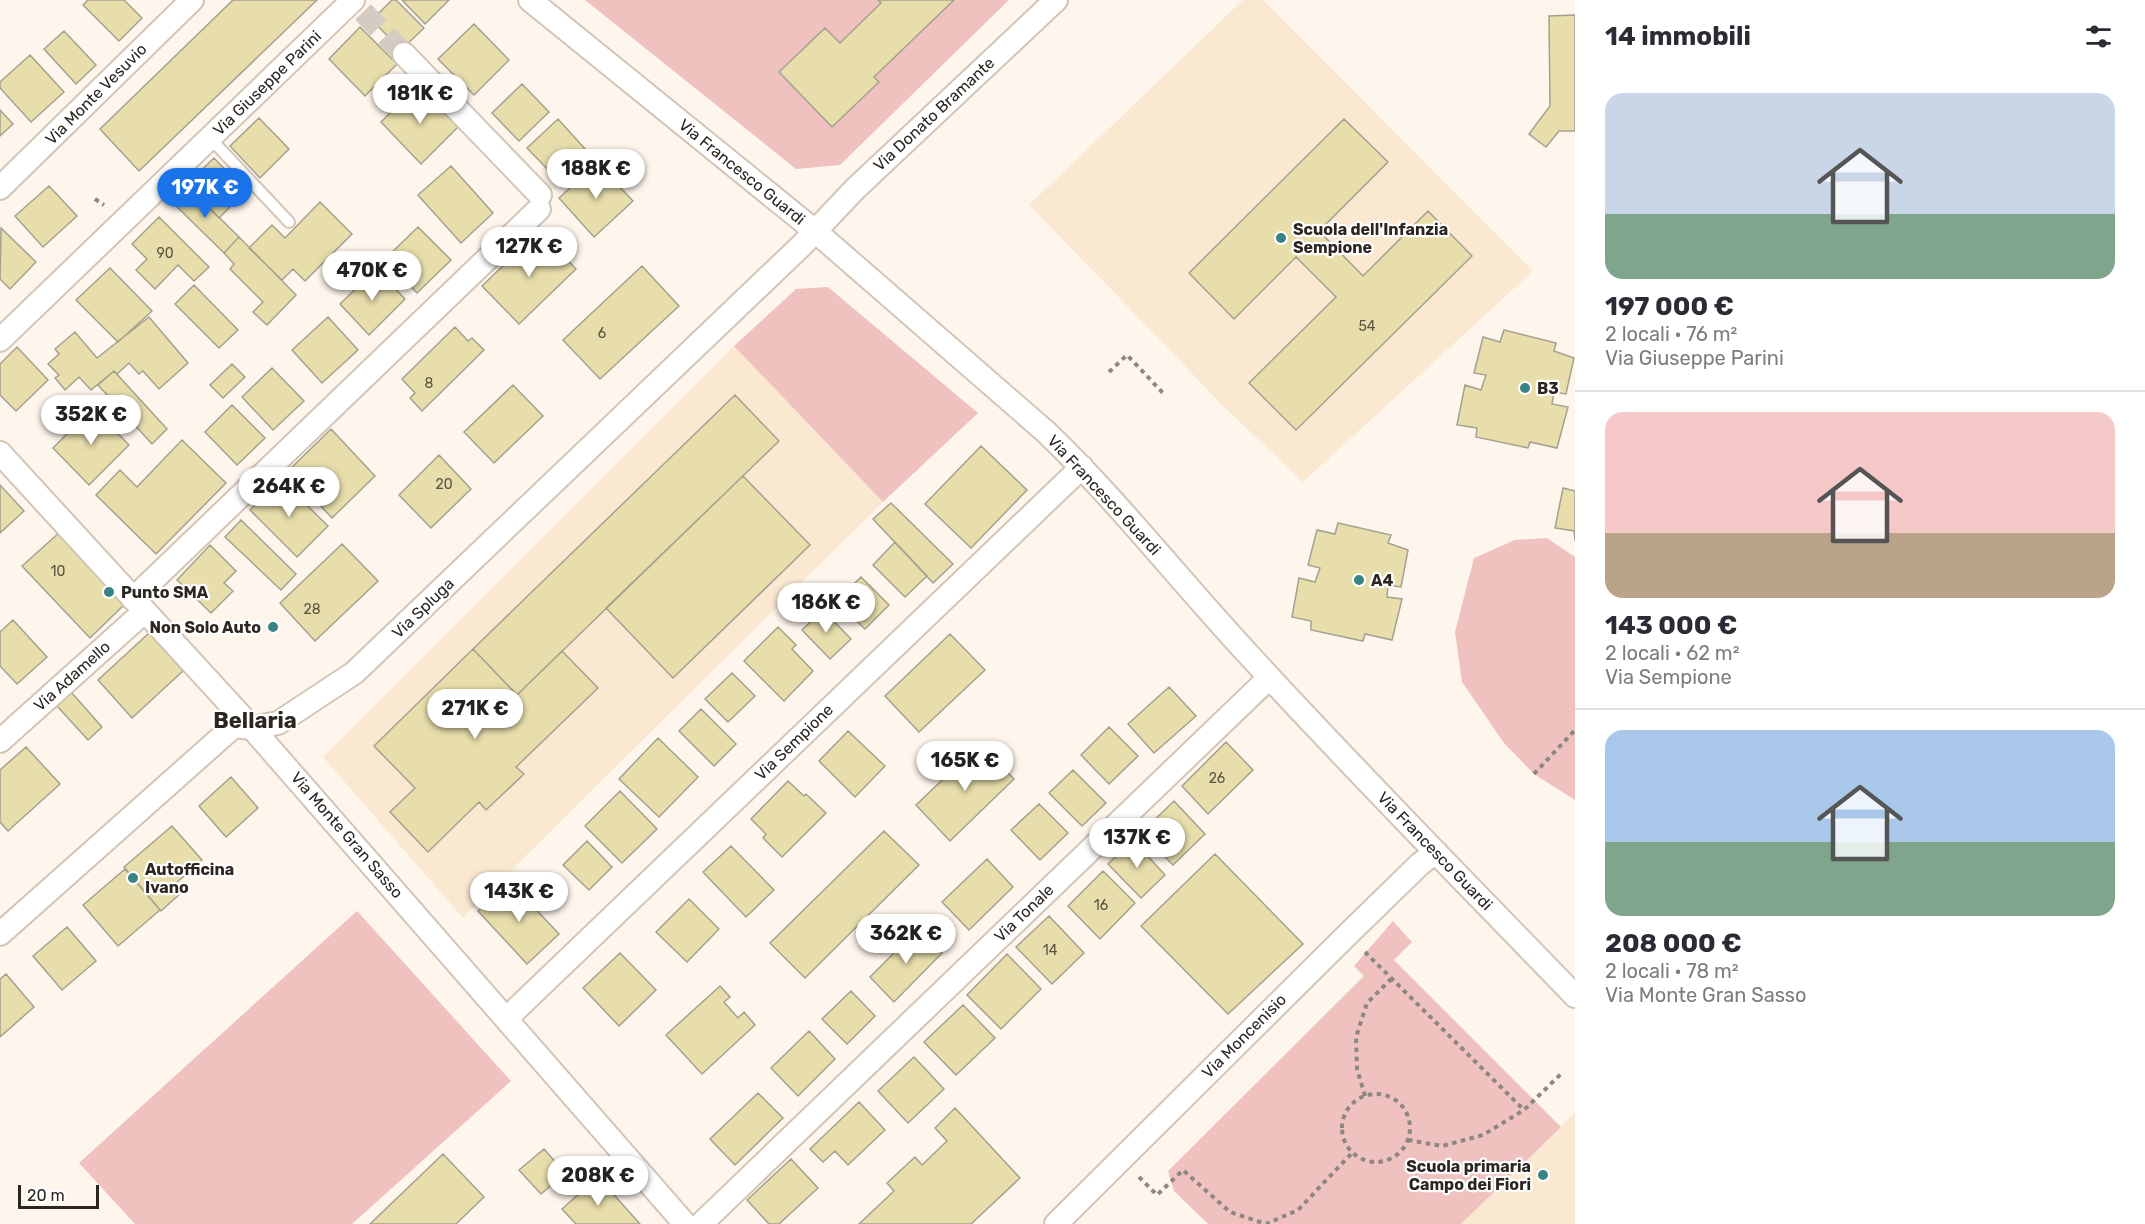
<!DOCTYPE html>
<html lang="it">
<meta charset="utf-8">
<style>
:root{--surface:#fff;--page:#f2f2f3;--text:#2b2b33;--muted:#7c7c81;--line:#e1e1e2;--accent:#1a73e8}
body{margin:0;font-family:Rubik,sans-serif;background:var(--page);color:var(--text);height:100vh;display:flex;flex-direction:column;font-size:22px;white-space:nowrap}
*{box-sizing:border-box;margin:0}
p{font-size:20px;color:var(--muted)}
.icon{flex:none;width:33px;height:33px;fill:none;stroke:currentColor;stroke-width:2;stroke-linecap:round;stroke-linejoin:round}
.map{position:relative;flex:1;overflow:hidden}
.drawer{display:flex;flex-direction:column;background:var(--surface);width:570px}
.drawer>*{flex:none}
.scale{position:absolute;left:18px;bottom:15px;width:81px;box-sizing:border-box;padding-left:6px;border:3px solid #2b2620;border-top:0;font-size:16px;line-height:21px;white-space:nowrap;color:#2b2620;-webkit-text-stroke:4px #fff;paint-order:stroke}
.price{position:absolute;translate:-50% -51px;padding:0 14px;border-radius:21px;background:#fff;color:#222;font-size:20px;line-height:39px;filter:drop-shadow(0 2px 3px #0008)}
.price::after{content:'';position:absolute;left:50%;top:36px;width:18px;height:14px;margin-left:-9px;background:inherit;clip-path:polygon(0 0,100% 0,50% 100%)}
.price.on{background:var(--accent);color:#fff}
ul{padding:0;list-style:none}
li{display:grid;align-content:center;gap:12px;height:318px;padding:0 30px}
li+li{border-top:2px solid var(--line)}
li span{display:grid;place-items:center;height:186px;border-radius:18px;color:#555}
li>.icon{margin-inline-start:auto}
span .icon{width:108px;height:108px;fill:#fffc;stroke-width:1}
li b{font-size:26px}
h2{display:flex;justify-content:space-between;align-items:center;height:72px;padding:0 30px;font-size:26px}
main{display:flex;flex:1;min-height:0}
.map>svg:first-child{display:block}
.built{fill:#fae8d1}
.green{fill:#efc1bf}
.building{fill:#e8deac;stroke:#a4a18f;stroke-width:1.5}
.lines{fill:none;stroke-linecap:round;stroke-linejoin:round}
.minor-tunnel{stroke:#d4ccc3;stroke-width:22;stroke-dasharray:22 11;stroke-linecap:butt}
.service-casing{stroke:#d2c5b6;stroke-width:14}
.minor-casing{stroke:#d2c5b6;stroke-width:26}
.path{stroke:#8d877f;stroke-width:4;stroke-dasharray:4.5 4.5;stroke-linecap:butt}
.service{stroke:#fff;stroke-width:10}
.minor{stroke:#fff;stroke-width:22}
.poi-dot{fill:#398286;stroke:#fff;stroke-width:2}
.labels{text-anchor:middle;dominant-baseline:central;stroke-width:4.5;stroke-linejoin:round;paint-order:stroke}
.number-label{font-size:14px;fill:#5a5443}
.street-label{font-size:16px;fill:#2b2620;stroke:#fff}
.poi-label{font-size:16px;font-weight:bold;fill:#2b2620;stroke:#fff;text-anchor:start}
.district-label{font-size:22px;font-weight:bold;fill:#2b2620;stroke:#fff}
</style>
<main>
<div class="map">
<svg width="1575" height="1224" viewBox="0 0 1575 1224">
<rect width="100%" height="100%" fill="#fef6ec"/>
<path class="built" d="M1243,0H1263L1533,271L1303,482L1220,403L1169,349L1029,205Z
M734,346L883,502L463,918L323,757Z
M1575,1112V1224H1461L1561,1127Z"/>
<path class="green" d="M585,0H1009L840,165L796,169Z
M828,287L978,413L883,502L734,346L796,289Z
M1547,538L1575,557V800L1534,774L1504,743L1462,682L1455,632L1474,558L1515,540Z
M357,911L511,1081L352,1224H135L79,1163Z
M1393,921L1412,942L1394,960L1561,1127L1461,1224H1208L1174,1191L1168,1171L1364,976L1354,966Z"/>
<path class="building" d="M88,0H124L142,18L119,41L83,5Z
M233,0H317L139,171L100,129Z
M392,0H396L424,28L401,50L372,20Z
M402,0H449L425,24Z
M878,0H954L874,77L879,82L832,127L779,72L825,28L840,43L881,3Z
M1575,15V131H1559L1546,147L1529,134L1550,106L1549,16Z
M474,24L509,60L474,95L438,59Z
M360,27L397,64L365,96L329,59Z
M64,31L96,65L76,84L44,49Z
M30,55L64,92L31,122L0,88V82Z
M522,84L549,112L519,141L492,113Z
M418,86L458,127L421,164L381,122Z
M0,110L13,124L0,136Z
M259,118L289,149L260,178L230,146Z
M558,119L586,150L556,178L527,148Z
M1344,119L1388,162L1319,231L1363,276L1428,211L1472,256L1296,430L1249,383L1336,297L1296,257L1234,319L1189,273Z
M214,158L246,191L219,218L186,185Z
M597,163L633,201L594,237L559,198Z
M451,166L493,213L461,243L418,195Z
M186,185L239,237L224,253L171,201Z
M49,186L77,216L43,247L15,216Z
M320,202L352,234L305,281L293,269L282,280L249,248L272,225L285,238Z
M159,217L209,267L194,281L178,265L155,289L136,270L147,259L132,244Z
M418,227L451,260L417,293L385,259Z
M1,228L36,262L10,289L0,279Z
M539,231L576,269L519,324L482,286Z
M239,237L296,295L267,325L253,312L263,302L230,269L234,264L224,253Z
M642,266L679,306L600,379L563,340Z
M110,268L152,311L118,342L76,300Z
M376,269L405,299L369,335L340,304Z
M194,285L238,330L219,348L175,304Z
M149,317L188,363L159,389L143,371L139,374L129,363L117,374L114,371L91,390L79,377L65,390L55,378L59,375L48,364L59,354L55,349L75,332L97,358Z
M328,317L358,350L322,383L292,350Z
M455,327L468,341L472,338L484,350L422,411L410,398L415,393L402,379Z
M1504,330L1556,343L1554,351L1574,358L1566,394L1554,392L1552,404L1568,407L1557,448L1530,442L1528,448L1476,437L1477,428L1457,425L1465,385L1481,390L1486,375L1474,373L1483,337L1500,342Z
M17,347L48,380L16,411L0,395V364Z
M232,364L245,377L223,398L210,385Z
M272,368L304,401L273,430L242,397Z
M114,371L167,429L152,444L98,385Z
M513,385L543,416L494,463L464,432Z
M735,395L779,441L517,695L473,649Z
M232,405L265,438L237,465L205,432Z
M93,408L129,445L89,485L53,448Z
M331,429L375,476L332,518L288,471Z
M182,440L226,483L156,554L96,495L120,470L137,487Z
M981,446L1027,490L971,548L925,504Z
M439,455L471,489L431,528L399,495Z
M743,476L810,545L673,678L606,608Z
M280,479L328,526L297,557L250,510Z
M0,485L24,511L0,533Z
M1563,488L1575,491V541L1574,531L1555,528Z
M891,503L953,564L933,583L873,519Z
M241,520L296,574L281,590L225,537Z
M1338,523L1391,535L1388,543L1408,550L1401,587L1388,585L1387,597L1402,599L1392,640L1365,634L1363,641L1311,630V621L1292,617L1299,578L1315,582L1320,568L1308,565L1317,530L1335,534Z
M60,532L127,602L90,638L22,566Z
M895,542L927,576L905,597L873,565Z
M342,544L378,581L315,641L280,603Z
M210,545L236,571L224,583L233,591L211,613L177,580Z
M861,577L889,605L865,629L836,602Z
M823,610L851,639L830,659L802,630Z
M13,620L47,657L17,684L0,666V632Z
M778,627L796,645L792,649L813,671L784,701L744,661Z
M149,633L183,671L132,718L98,680Z
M950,634L985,670L919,732L885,696Z
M473,649L517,695L562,651L598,688L516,767L524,774L486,810L479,802L428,852L390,812L415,788L374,746Z
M732,673L755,696L728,722L705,699Z
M1169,687L1196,716L1154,753L1128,724Z
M71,692L102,727L88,740L57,706Z
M701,709L736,744L714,766L679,731Z
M1109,727L1138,756L1109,784L1081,755Z
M848,731L885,766L855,797L819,761Z
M658,738L698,777L659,817L619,779Z
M1226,742L1253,770L1208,814L1182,786Z
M980,744L1014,779L950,841L916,805Z
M26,747L60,784L8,831L0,822V770Z
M1073,770L1106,803L1082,826L1049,793Z
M231,777L258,808L226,837L199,806Z
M788,781L804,796L806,794L826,813L782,857L763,838L766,834L751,819Z
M620,791L657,829L622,863L585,826Z
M1174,801L1205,834L1173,865L1141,833Z
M1039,804L1068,833L1040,860L1011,830Z
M172,826L202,860L174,885L181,893L161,911L124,867Z
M884,831L919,865L805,978L770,943Z
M1133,840L1165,875L1141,898L1108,864Z
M587,841L612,867L589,890L563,865Z
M731,846L774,890L746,917L703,872Z
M1215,854L1303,944L1228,1014L1141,926Z
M987,859L1013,887L969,930L942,902Z
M125,869L160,910L118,946L83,905Z
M1103,871L1135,903L1100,939L1068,906Z
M510,882L559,934L527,964L478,911Z
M689,899L719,929L687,962L656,932Z
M1049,916L1084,953L1052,984L1016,947Z
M67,927L96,961L62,990L33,956Z
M918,929L942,953L894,1002L870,977Z
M620,953L656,990L619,1026L583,988Z
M1007,954L1041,989L1001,1029L967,995Z
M6,974L34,1007L0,1037V979Z
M720,986L730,997L724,1002L738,1018L744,1012L755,1025L702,1074L666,1035Z
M851,991L875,1016L847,1044L822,1019Z
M963,1005L995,1038L956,1075L924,1042Z
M809,1031L835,1059L798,1096L771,1068Z
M914,1057L944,1089L908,1123L878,1091Z
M758,1093L783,1118L735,1165L710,1139Z
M859,1102L885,1130L848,1165L835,1151L823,1162L810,1149Z
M955,1108L1020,1178L971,1224H859L894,1191L887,1183L915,1157L922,1165L947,1141L935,1128Z
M544,1149L565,1173L541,1194L519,1170Z
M443,1154L484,1197L456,1224H370Z
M791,1159L818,1188L779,1224H769L747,1200Z
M598,1177L640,1224H576L562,1209Z"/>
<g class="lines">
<path class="minor-tunnel" d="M363,12L404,54"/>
<defs>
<path id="service" d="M210,138L289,222"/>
<path id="minor" d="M530,0L815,231L1046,432C1118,501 1180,581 1248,654C1354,770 1465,882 1575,996
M404,54L540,195
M0,188L192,0
M0,340L353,0
M0,453L252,728L685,1224
M133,599L539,209
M0,741L145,611
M0,934L234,726L252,728L278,723L354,673L802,245L855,189L1056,0
M507,1018L1082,467
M701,1224L1269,678
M1056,1224L1343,939L1420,864L1436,852"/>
</defs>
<use href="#service" class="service-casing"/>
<use href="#minor" class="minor-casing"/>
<path class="path" d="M95,199L104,205
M1109,372L1127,355L1163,393
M1534,774L1575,730
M1365,952L1524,1110
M1342 1128a34 34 0 1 1 68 0a34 34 0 1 1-68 0Z
M1365,1096L1357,1069L1356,1037L1367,1003L1391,979
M1408,1140L1442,1146L1483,1135L1524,1110L1562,1073
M1139,1177L1157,1195L1183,1170L1230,1212L1266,1224L1298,1210L1352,1153"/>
<use href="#service" class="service"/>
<use href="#minor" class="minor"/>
</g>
<g class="poi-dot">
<circle cx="1281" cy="238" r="6"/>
<circle cx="1525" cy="388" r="6"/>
<circle cx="1359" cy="580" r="6"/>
<circle cx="109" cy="592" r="6"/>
<circle cx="273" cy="627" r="6"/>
<circle cx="133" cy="878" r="6"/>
<circle cx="1543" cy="1175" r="6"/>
</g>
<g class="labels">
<g class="number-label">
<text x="165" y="253">90</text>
<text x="1367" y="326">54</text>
<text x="602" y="333">6</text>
<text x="429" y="383">8</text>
<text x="444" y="484">20</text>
<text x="58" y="571">10</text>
<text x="312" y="609">28</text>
<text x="1217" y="778">26</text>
<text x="1101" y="905">16</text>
<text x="1050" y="950">14</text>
</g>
<g class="street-label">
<text transform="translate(267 83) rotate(-44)">Via Giuseppe Parini</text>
<text transform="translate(96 94) rotate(-45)">Via Monte Vesuvio</text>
<text transform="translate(934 114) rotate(-43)">Via Donato Bramante</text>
<text transform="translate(742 172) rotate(39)">Via Francesco Guardi</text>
<text transform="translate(1104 495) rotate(47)">Via Francesco Guardi</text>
<text transform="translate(423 608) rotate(-44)">Via Spluga</text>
<text transform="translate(72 676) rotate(-42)">Via Adamello</text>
<text transform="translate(794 742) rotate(-44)">Via Sempione</text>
<text transform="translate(347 835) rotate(49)">Via Monte Gran Sasso</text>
<text transform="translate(1435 851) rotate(46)">Via Francesco Guardi</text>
<text transform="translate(1024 913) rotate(-44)">Via Tonale</text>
<text transform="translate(1244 1036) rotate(-45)">Via Moncenisio</text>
</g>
<g class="poi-label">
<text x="1293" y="229">Scuola dell'Infanzia<tspan x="1293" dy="18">Sempione</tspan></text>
<text x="1537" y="388">B3</text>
<text x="1371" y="580">A4</text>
<text x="121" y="592">Punto SMA</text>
<text x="261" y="627" text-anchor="end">Non Solo Auto</text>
<text x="145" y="869">Autofficina<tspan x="145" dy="18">Ivano</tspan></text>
<text x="1531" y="1166" text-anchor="end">Scuola primaria<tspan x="1531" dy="18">Campo dei Fiori</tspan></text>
</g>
<g class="district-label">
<text x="255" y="720">Bellaria</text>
</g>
</g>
</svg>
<div class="scale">20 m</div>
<b class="price" style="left:420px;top:125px">181K €</b>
<b class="price" style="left:596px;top:200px">188K €</b>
<b class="price on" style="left:205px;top:219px">197K €</b>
<b class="price" style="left:529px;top:278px">127K €</b>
<b class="price" style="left:372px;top:302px">470K €</b>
<b class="price" style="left:91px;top:446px">352K €</b>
<b class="price" style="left:289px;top:518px">264K €</b>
<b class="price" style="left:826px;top:634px">186K €</b>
<b class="price" style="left:475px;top:740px">271K €</b>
<b class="price" style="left:965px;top:792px">165K €</b>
<b class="price" style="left:1137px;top:869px">137K €</b>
<b class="price" style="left:519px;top:923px">143K €</b>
<b class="price" style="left:906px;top:965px">362K €</b>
<b class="price" style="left:598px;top:1207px">208K €</b>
</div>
<section class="drawer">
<h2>14 immobili<svg class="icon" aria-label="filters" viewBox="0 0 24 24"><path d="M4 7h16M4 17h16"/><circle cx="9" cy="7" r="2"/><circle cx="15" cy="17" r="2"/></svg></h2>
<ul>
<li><span style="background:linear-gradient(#c9d6e8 65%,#7fa58c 0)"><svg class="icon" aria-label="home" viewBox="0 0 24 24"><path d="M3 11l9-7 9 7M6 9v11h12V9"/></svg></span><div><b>197 000 €</b><p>2 locali · 76 m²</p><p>Via Giuseppe Parini</p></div></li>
<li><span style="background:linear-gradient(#f6c9c9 65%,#b9a48a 0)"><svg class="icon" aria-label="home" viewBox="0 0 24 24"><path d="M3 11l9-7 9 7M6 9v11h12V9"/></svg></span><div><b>143 000 €</b><p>2 locali · 62 m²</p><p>Via Sempione</p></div></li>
<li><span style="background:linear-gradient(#a9c7e8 60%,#7fa58c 0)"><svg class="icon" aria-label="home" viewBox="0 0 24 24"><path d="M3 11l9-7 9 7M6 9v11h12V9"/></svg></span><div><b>208 000 €</b><p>2 locali · 78 m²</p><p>Via Monte Gran Sasso</p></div></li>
</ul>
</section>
</main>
